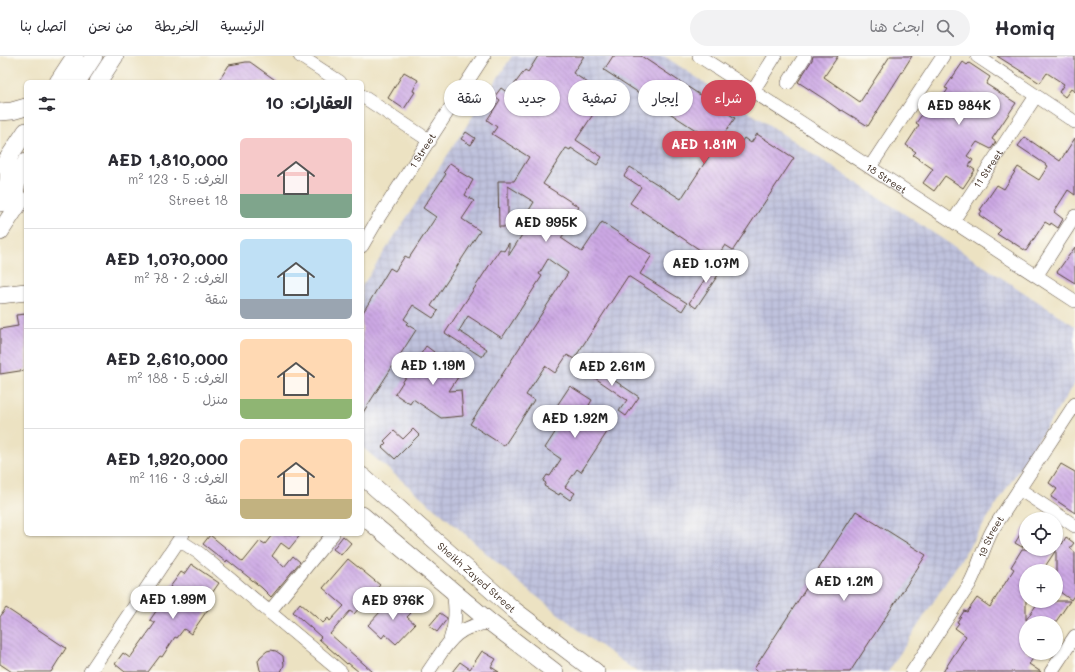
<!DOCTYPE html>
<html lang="ar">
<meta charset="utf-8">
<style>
:root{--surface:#fff;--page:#f2f2f3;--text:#2b2b33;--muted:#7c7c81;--line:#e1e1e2;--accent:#d1495b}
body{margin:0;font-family:Mali,"Playpen Sans Arabic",sans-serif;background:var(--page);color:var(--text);direction:rtl;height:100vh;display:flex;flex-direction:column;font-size:15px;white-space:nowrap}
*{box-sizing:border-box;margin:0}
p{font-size:13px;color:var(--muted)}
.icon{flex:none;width:22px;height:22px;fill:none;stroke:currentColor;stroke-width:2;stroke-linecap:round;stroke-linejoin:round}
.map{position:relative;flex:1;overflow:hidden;direction:ltr}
.side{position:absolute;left:24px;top:24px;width:340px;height:456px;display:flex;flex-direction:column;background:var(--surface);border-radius:6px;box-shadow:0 1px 3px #0004;direction:rtl}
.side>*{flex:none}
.guide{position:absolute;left:376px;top:24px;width:380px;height:36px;direction:rtl;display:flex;gap:8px}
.controls{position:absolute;left:1019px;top:456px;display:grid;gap:8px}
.controls a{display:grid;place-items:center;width:44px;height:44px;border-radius:50%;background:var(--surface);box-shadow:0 1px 3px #0004;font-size:20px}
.price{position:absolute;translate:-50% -34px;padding:0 9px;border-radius:14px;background:#fff;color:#222;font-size:13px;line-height:26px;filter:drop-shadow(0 1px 2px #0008)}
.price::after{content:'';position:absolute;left:50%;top:24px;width:12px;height:9px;margin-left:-6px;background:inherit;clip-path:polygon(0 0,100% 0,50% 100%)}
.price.active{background:var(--accent);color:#fff}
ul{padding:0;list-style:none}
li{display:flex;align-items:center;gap:12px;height:100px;padding:0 12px}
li+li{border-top:1px solid var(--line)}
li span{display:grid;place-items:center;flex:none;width:112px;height:80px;border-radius:6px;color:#555}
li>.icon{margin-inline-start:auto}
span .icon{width:48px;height:48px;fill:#fffc;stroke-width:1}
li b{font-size:17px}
h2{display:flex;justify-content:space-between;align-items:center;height:48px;padding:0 12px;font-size:17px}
.chip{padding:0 14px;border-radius:18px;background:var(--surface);box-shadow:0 1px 3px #0004;font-size:14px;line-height:36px}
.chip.active{background:var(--accent);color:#fff}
header{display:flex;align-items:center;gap:24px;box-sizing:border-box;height:56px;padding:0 20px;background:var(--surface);border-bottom:1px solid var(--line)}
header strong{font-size:19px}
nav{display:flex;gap:22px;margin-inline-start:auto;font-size:14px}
.search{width:280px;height:36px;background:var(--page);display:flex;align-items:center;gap:10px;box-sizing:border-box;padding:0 14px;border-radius:22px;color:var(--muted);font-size:15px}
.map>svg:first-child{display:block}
.industrial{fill:url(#industrial-grid)}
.building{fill:url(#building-back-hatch)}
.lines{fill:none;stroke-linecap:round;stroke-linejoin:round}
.minor-casing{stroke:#564637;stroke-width:14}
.major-casing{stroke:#564637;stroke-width:18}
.minor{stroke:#fff;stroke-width:13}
.major{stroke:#fff;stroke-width:17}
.labels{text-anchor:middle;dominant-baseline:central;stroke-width:3;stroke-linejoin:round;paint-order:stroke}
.street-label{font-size:10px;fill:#3b2a1e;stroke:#fdfcf7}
</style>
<header>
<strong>Homiq</strong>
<div class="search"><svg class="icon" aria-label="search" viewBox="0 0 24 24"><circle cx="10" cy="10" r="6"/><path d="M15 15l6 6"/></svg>ابحث هنا</div>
<nav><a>الرئيسية</a><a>الخريطة</a><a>من نحن</a><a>اتصل بنا</a></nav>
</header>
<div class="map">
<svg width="1075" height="616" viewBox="0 0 1075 616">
<defs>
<pattern id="industrial-grid" width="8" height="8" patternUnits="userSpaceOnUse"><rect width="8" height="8" fill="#bfc2dd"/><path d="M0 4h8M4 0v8" fill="none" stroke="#a5a7bd"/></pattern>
<pattern id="building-back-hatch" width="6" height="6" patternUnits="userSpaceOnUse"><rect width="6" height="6" fill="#cca8e4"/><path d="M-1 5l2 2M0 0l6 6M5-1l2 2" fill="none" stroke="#a789b8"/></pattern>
</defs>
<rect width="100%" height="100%" fill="#fdfcf7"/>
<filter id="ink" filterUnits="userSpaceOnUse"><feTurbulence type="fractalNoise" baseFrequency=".025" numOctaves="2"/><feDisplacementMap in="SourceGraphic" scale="8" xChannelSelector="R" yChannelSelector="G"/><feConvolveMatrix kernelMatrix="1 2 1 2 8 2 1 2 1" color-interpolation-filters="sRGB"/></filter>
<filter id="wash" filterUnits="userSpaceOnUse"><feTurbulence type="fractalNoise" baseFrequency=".012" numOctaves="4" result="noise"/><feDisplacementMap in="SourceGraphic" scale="16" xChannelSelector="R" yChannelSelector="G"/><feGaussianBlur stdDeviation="0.9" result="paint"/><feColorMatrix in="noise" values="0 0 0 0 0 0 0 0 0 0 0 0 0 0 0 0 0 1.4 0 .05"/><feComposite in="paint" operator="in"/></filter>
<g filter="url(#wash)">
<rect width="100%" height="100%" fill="#ece2c2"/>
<path class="industrial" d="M512,0H664L1075,270V327L888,616H637L585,579L521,528L458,472L362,391V230Z"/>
<g id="blocks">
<path class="building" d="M538,0H584L573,17L606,39L576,84L602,101L597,109L571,92L570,94L566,92L543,128L579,151L567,169L569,171L561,182L582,196L602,166L652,199L640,218L687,247L682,255L628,220L574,303L567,299L555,317L545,310L526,339L534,344L504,390L470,368L568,217L548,203L539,218L542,220L502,282L468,260L459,275L487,293L482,301L445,277L500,193L504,195L509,187V199L529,168L523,164L534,146L508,130V171H499L498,125H514L529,101L492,78L497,71L487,64L500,44L495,40L501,32L508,37L525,14L528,16Z
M613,0H641L735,62L724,78L740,88L744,82L751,87L757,78L794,102L733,194L725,189L715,204L630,147L641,131L624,120L630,111L681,143L717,88L604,14Z
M813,0H838L824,21L860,46L890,0H912L868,70L842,54L841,55L824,43L798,26L812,4Z
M997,0H1075V36L1071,33L1065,41L1059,36L1064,28L1047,17L1040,27Z
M246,6H250L278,26H218L229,9Z
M963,6L967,9L969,7L990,21L986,28L1016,47L992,83L996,86L991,93L977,86L967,100L973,104L969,110L975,114L963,132L945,120L934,135L923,127L933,113L913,99L916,96L906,89L919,69L916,67L926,53L932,57L948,33L945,32Z
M404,16L418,24L413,35L415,36L404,53L388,42Z
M466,76L475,82L471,89L461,83Z
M1025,81L1060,105L1075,82V139L1068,134L1054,156L1063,163L1058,172L1051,167L1050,169L1045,166L1026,195L1006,182L1005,183L997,178L1001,174L979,159L982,155L980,154L997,129L1004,133L1018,111L1039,124L1048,110L1018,90Z
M450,107L459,113L458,115L473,124L465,139L474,145L462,163L480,175L431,250L438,255L433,262L413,249L404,263L408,266L406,268L416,274L362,358V258L390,212L395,215L405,200L409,202L436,161L423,152L446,118L444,116Z
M1075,191V227L1057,216Z
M717,205L724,210L696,252L689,247Z
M26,258V314L0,318V273L18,270L16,259Z
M426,290L434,296L433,298L453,310L455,307L464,312L449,335L461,334L463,360L441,362L413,343L410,348L395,338Z
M584,304L639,341L626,360L619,355L627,344L579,311Z
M570,330L592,344L588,351L603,361L607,354L617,361L581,416L577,413L565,431L575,437L570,444L560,437L559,439L544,430L546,427L543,425L547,419L550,420L561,403L545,392L567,358L556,351Z
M413,373L419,379L395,403L382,391L386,387L384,385L394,375L403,383Z
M1061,408L1075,416V457L1051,441L1057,433L1049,427Z
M856,455L926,499L850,616H759L754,613Z
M1026,469V485L1022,491L1015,487Z
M271,478H301L289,493L281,487L272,500L284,511L293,500L300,506L271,541L262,532L227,504L226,506L203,488L210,479L243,506L260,485L265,488L272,479Z
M343,480L351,487L341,499L333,493Z
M1066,481L1074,487L1070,492L1075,496V538L1071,544L1056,533V494L1042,515H1039L1032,511L1029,515H1026V564L1039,545H1070L1055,567H1026V597H1037L1029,608L1041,616H943L966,580L955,572L959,567L957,566L964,555L967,556L977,542L990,551L1014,513L1011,511L1022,493H1056V484L1062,488Z
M348,503L380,529L354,558L350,555L330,578L373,616H359L348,607L347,608L319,583L321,581L293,556L300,547L323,567L328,562L330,565L344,550L323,532Z
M191,508L219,527L208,543L213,546L206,556L191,578L184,573L177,582L175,581L162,601L160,600L148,616H125L115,608L123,597L130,602L155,567L150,564L161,548L167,553L178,537L170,531L181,516L184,518Z
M394,541L411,557L407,561L415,568L396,588L385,578L382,582L368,569Z
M6,552L66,592L51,616H12L0,608V561Z
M440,557L447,562V563L437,576L429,570Z
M271,594L276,595L283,600L284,609L281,616H262L260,614L258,605L260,601L267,595Z
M482,595L496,603L491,611L499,616H452L460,606L470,613Z"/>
</g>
</g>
<g filter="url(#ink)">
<use href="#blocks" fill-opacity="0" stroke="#564637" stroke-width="1"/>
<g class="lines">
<defs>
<g id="minor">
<path d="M300,0L340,26"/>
<path id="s1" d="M699,0L1075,245"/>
<path d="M977,0L1075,66"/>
<path d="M788,27L805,0"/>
<path d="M753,35L775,0"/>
<path d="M362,40L430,85"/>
<path d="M870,111L943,0"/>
<path id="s2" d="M953,165L1036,40"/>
<path id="s3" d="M362,190L379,161L484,0"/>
<path d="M1037,219L1075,160"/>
<path d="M1019,433L1075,470"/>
<path d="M179,484L199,497L341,616"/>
<path d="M270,555L333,478"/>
<path d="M450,584C456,567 456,553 453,535"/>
<path d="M90,616L183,478"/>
<path d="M428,616C447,589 454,569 491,567"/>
<path id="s4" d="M912,616L969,529C979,511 983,491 993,473L1075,348"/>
<path d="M1051,616L1075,580"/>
</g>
<g id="major">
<path d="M58,26L75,0"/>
<path d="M77,26L94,0"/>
<path d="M98,26L115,0"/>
<path d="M0,56L12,55L26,51"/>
<path d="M3,110L26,75"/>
<path d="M0,147C9,132 9,118 9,101"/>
<path d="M14,154C15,136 16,121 26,106"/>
<path d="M0,176L21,144"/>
<path d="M0,239L26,236"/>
<path id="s5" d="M362,420L514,554L596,616"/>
<path d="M362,459L491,567L555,616"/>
</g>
</defs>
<use href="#minor" class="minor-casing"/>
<use href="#major" class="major-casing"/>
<use href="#minor" class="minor"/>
<use href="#major" class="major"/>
</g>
</g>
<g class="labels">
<g class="street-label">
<text stroke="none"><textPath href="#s3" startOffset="113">1 Street</textPath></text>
<text stroke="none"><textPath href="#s2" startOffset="63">11 Street</textPath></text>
<text stroke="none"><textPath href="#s1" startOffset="224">18 Street</textPath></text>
<text stroke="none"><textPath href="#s4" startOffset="157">19 Street</textPath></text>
<text stroke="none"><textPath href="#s5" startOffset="153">Sheikh Zayed Street</textPath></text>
</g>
</g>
</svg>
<div class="controls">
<a><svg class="icon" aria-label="locate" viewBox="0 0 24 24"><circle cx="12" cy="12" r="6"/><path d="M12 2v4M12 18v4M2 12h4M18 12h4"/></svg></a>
<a>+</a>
<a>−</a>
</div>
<b class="price" style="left:959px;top:70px">AED 984K</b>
<b class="price active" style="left:704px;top:109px">AED 1.81M</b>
<b class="price" style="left:546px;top:187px">AED 995K</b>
<b class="price" style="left:706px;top:228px">AED 1.07M</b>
<b class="price" style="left:433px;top:330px">AED 1.19M</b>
<b class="price" style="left:612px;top:331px">AED 2.61M</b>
<b class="price" style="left:575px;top:383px">AED 1.92M</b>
<b class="price" style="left:844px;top:546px">AED 1.2M</b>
<b class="price" style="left:173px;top:564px">AED 1.99M</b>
<b class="price" style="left:393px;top:565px">AED 976K</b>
<div class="guide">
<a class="chip active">شراء</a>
<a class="chip">إيجار</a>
<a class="chip">تصفية</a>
<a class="chip">جديد</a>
<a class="chip">شقة</a>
</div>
<section class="side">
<h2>العقارات: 10<svg class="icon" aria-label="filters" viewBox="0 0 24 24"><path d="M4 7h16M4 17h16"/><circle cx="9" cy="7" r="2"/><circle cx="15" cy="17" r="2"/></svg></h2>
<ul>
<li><span style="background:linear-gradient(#f6c9c9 70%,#7fa58c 0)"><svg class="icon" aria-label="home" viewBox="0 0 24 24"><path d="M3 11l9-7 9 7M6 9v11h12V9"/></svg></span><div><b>AED 1,810,000</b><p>الغرف: 5 · 123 m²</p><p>18 Street</p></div></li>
<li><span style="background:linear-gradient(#bfe0f5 75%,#9aa5b1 0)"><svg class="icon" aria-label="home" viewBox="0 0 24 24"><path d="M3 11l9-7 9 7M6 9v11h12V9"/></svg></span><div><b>AED 1,070,000</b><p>الغرف: 2 · 78 m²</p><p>شقة</p></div></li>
<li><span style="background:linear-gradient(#ffd9b3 75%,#8fb573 0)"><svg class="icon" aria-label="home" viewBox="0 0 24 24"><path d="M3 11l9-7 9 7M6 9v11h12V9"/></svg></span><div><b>AED 2,610,000</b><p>الغرف: 5 · 188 m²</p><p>منزل</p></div></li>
<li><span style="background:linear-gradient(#ffd9b3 75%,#c2b280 0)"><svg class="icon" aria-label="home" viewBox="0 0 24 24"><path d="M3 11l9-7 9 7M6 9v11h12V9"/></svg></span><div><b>AED 1,920,000</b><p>الغرف: 3 · 116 m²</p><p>شقة</p></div></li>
</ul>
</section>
</div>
